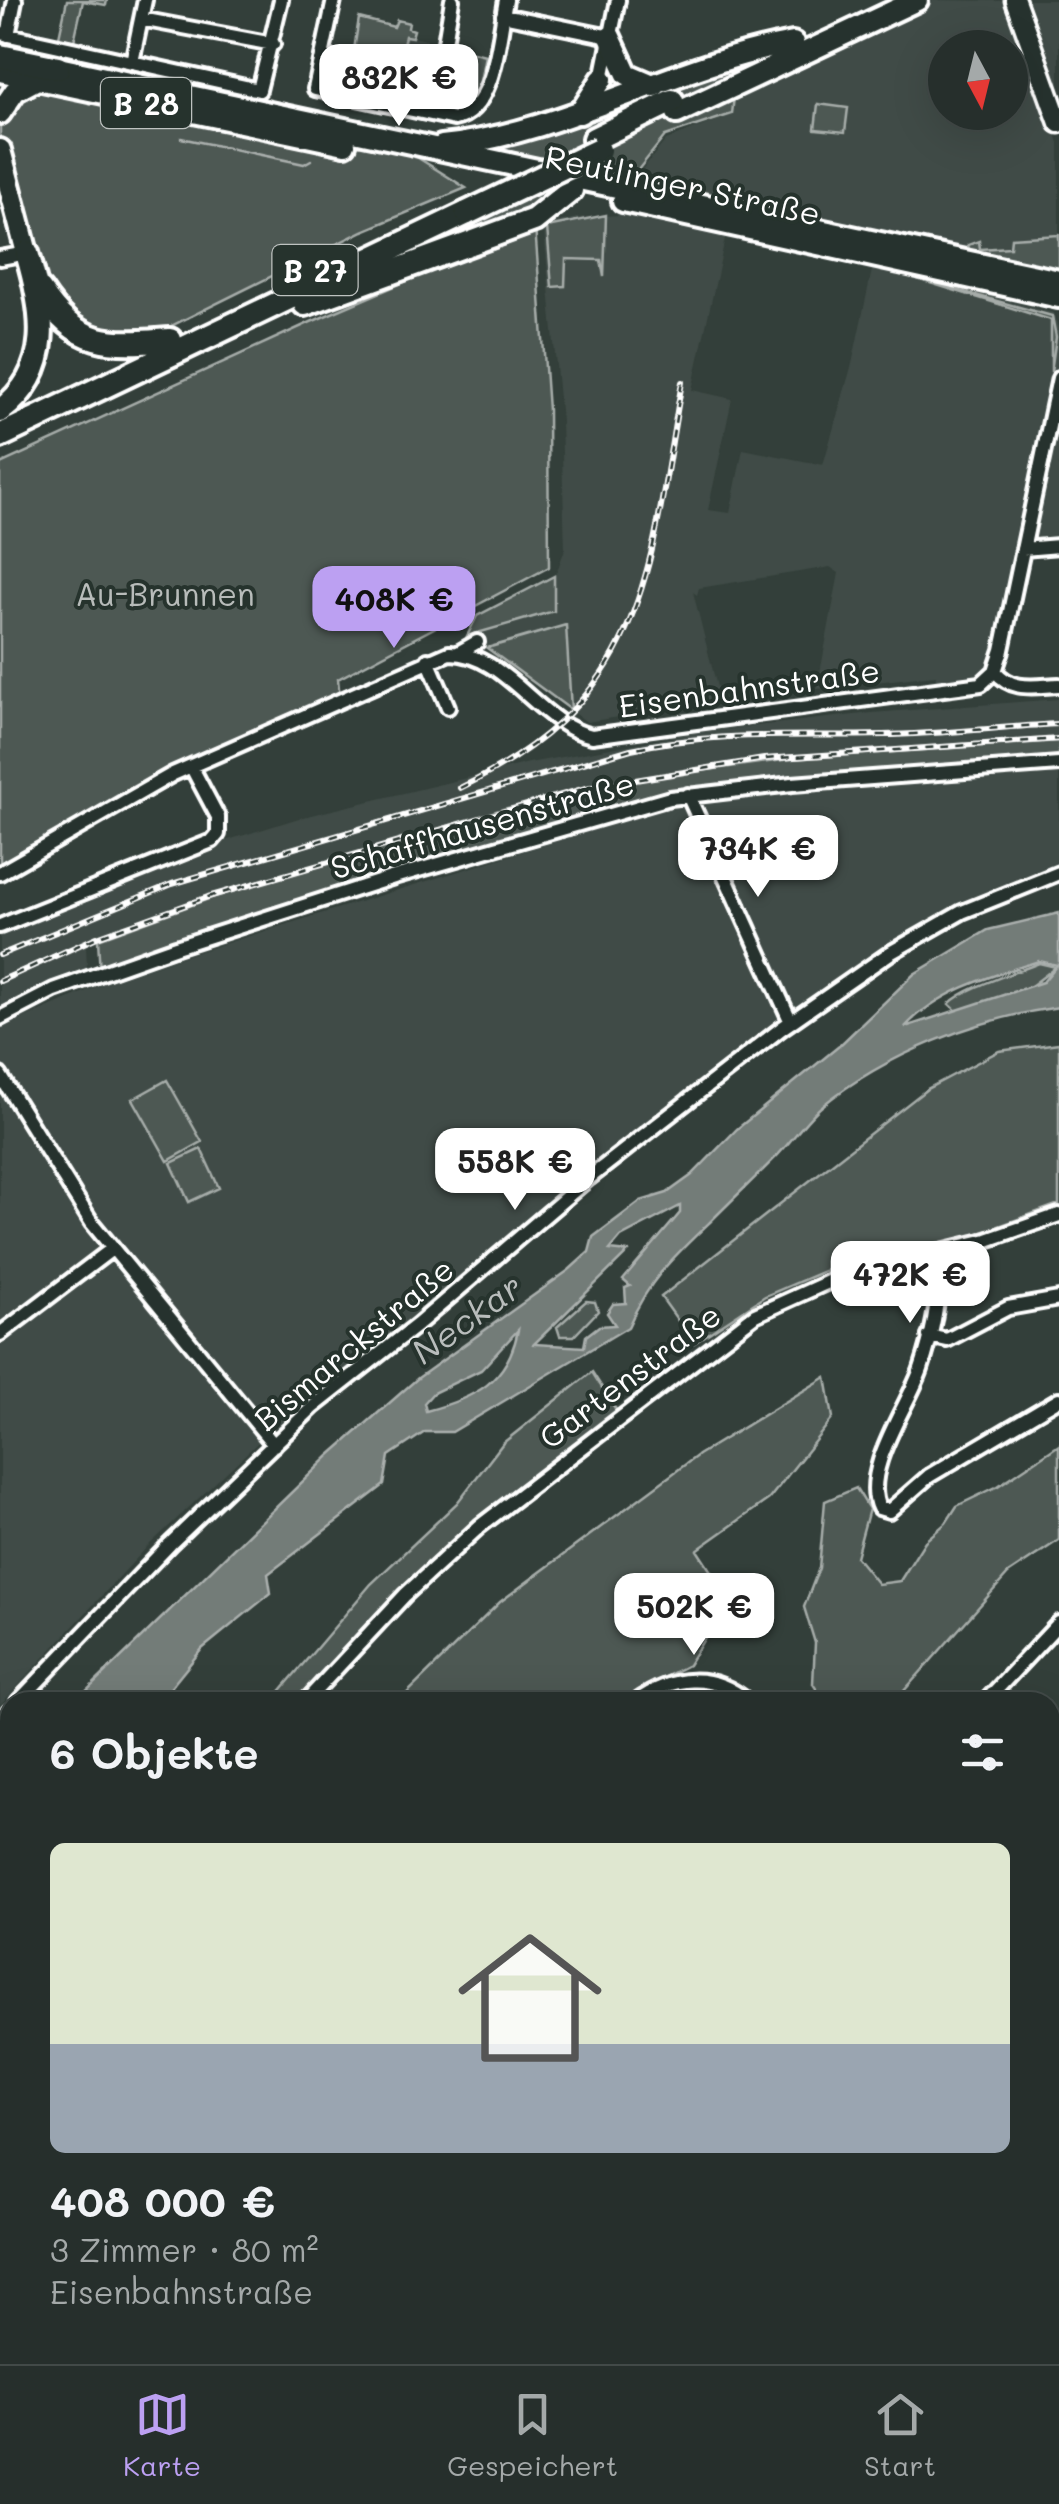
<!DOCTYPE html>
<html lang="de">
<meta charset="utf-8">
<style>
:root{--surface:#262f2c;--page:#323b38;--text:#f1f3f6;--muted:#a4a9a9;--line:#424a48;--accent:#bca0f2}
body{margin:0;font-family:Mali,sans-serif;background:var(--page);color:var(--text);height:100vh;display:flex;flex-direction:column;font-size:38px;white-space:nowrap}
*{box-sizing:border-box;margin:0}
p{font-size:32px;color:var(--muted)}
.icon{flex:none;width:55px;height:55px;fill:none;stroke:currentColor;stroke-width:2;stroke-linecap:round;stroke-linejoin:round}
.map{position:relative;flex:1;overflow:hidden}
.details{position:absolute;left:0px;top:1692px;width:1060px;height:672px;display:flex;flex-direction:column;background:var(--surface);border-radius:30px 30px 0 0;box-shadow:0 10px 40px #0002,0 0 0 2px var(--line)}
.details>*{flex:none}
.needle{width:65px;rotate:173deg}
.controls{position:absolute;left:928px;top:30px;display:grid;gap:20px}
.controls a{display:grid;place-items:center;width:100px;height:100px;border-radius:50%;background:var(--surface);box-shadow:0 10px 40px #0002,0 0 0 2px var(--line);font-size:50px}
.price{position:absolute;translate:-50% -85px;padding:0 22px;border-radius:20px;background:#fff;color:#222;font-size:32px;line-height:65px;filter:drop-shadow(0 2px 5px #0008)}
.price::after{content:'';position:absolute;left:50%;top:60px;width:30px;height:22px;margin-left:-15px;background:inherit;clip-path:polygon(0 0,100% 0,50% 100%)}
.price.selected{background:var(--accent);color:#111}
ul{padding:0;list-style:none}
li{display:grid;align-content:center;gap:20px;height:530px;padding:0 50px}
li+li{border-top:2px solid var(--line)}
li span{display:grid;place-items:center;height:310px;border-radius:15px;color:#555}
li>.icon{margin-inline-start:auto}
span .icon{width:180px;height:180px;fill:#fffc;stroke-width:1}
li b{font-size:42px}
h2{display:flex;justify-content:space-between;align-items:center;height:120px;padding:0 50px;font-size:42px}
.tabs{display:flex;justify-content:space-around;align-items:center;height:140px;border-top:2px solid var(--line);background:var(--surface);font-size:28px;color:var(--muted)}
.tabs a{display:grid;justify-items:center;gap:5px}
.tabs .selected{color:var(--accent)}
.map>svg:first-child{display:block}
.built{fill:#404c47;fill-rule:evenodd}
.green{fill:#4d5853;stroke:#a6aca9;stroke-width:2.5}
.water{fill:#737b78;stroke:#abb0ae;stroke-width:2.5;fill-rule:evenodd}
.lines{fill:none;stroke-linecap:round;stroke-linejoin:round}
.stream{stroke:#abb0ae;stroke-width:2.5}
.street-casing{stroke:#fff;stroke-width:20}
.secondary-casing{stroke:#fff;stroke-width:25}
.primary-casing{stroke:#fff;stroke-width:28}
.highway-casing{stroke:#fff;stroke-width:30}
.street{stroke:#26332d;stroke-width:12}
.secondary{stroke:#26332d;stroke-width:18}
.primary{stroke:#26332d;stroke-width:20}
.highway{stroke:#26332d;stroke-width:22}
.rail-casing{stroke:#fff;stroke-width:6}
.rail{stroke:#26332d;stroke-width:2.5;stroke-dasharray:8;stroke-linecap:butt}
.secondary-bridge-casing{stroke:#fff;stroke-width:25;stroke-linecap:butt}
.highway-bridge-casing{stroke:#fff;stroke-width:30;stroke-linecap:butt}
.secondary-bridge{stroke:#26332d;stroke-width:18}
.highway-bridge{stroke:#26332d;stroke-width:22}
.labels{text-anchor:middle;dominant-baseline:central;stroke-width:8;stroke-linejoin:round;paint-order:stroke}
.shield{fill:#26332d;stroke:#bec2c0;stroke-width:2.5}
.shield-label{font-size:30px;font-weight:bold;fill:#fff}
.street-label{font-size:32px;fill:#fff;stroke:#26332d}
.park-label{font-size:32px;fill:#b8bcba;stroke:#26332d}
.water-label{font-size:35px;font-style:italic;fill:#b9bdbc;stroke:#26332d}
</style>
<div class="map">
<svg width="1059" height="2364" viewBox="0 0 1059 2364">
<rect width="100%" height="100%" fill="#333f3a"/>
<filter id="ink" filterUnits="userSpaceOnUse"><feTurbulence type="fractalNoise" baseFrequency=".01" numOctaves="2"/><feDisplacementMap in="SourceGraphic" scale="20" xChannelSelector="R" yChannelSelector="G"/><feConvolveMatrix kernelMatrix="1 2 1 2 8 2 1 2 1" color-interpolation-filters="sRGB"/></filter>
<g filter="url(#ink)">
<path class="built" d="M933,0L1008,1L1059,143V273L636,177L666,140L734,114V95L880,25L901,20V15ZM945,48H1010V112H945Z
M1029,0H1059V94L1043,48Z
M365,28L427,40L425,50L438,53L434,71L359,56Z
M634,214L726,234L692,390L732,399L708,510L730,513L743,449L823,465L852,364L872,270H890L1054,313L1059,327V546L1016,550L990,662L982,671L963,682L935,683L936,675L926,676L817,689L839,573L830,567L699,588L697,595L693,592L720,699L704,703L587,722L468,636L477,616L556,574L565,549L561,421L544,231L546,225L576,218Z
M1059,699V741L791,759L661,776L512,808L211,898L98,939L86,946L87,967L0,1008V927L148,865L299,818L529,763L693,733L872,713Z
M1059,771V862L959,902L909,932L674,1102L268,1433L148,1546L0,1705V1028L105,983L181,957L670,806L749,793Z"/>
<path class="green" d="M67,0H107L106,5L83,1L74,41L59,37Z
M359,18L394,27L397,20L409,23L408,28L414,30L412,37L405,36L399,64L359,56L360,51L354,50Z
M610,37L637,81L739,54L732,114L665,136L630,180L575,171L480,142L534,131L597,89Z
M473,52L485,55L477,97L461,107Z
M34,78L415,156L466,188L363,231L167,328L102,342L55,311L0,150V113Z
M818,104L848,108L845,132L815,129Z
M536,189L553,192L552,201L293,305Z
M606,215L604,277L601,260L566,259L565,286L552,287L547,227Z
M535,226L548,410L549,567L338,679L340,698L173,774L0,873V464L311,322Z
M1059,235V268L1055,269L969,250L968,245L979,241L980,249L1010,247L1011,238Z
M917,279L1052,316L1056,337L1051,372V320Z
M554,576V611L467,636L477,616Z
M566,625L571,710L487,648Z
M1059,741V764L670,798L100,973L98,939L211,898L503,809L661,776L791,759Z
M1039,963L1056,967L1027,989L957,1011L949,1004C965,987 1015,973 1039,963Z
M1059,1043V1204L966,1238L836,1266L765,1296L694,1343L661,1297L927,1089L999,1051Z
M167,1080L202,1142L168,1161L133,1099Z
M201,1149L219,1188L189,1202L171,1163Z
M586,1301L595,1302L598,1311L574,1336H560L557,1327Z
M592,1372L620,1416L480,1526L305,1702H271L371,1584L457,1503L503,1443Z
M826,1377L833,1418L769,1499L697,1550L718,1582L701,1595L715,1621L688,1665L617,1702H398L500,1602L698,1455Z
M1059,1445V1540L1008,1574L894,1702H825L813,1684L815,1643L804,1607L819,1568L825,1501L856,1488L869,1509L856,1557L878,1584L900,1581L925,1541L946,1523L957,1506L998,1486Z
M1059,2014V2364H557L560,2355H1050V2020Z
M325,2355H488L504,2364H334Z"/>
<path class="water" d="M1059,913V1007C978,1018 886,1054 822,1106C805,1120 792,1141 776,1157C755,1178 732,1200 711,1221C674,1256 649,1279 628,1327L452,1432H425L389,1456L384,1485L268,1574L271,1593L202,1649L159,1702H75L329,1456L418,1378L569,1270L589,1252L593,1237L641,1201L667,1193L692,1175L737,1129L839,1046L914,974L988,930ZM1039,961L1057,965L1043,982L905,1027C940,990 991,976 1039,961ZM680,1206V1213L623,1280L630,1286L625,1288L626,1303L613,1304L607,1313L615,1325L599,1326L586,1336L584,1347L534,1344L628,1252L610,1250L621,1237ZM518,1330C508,1382 475,1398 426,1411L424,1403L433,1393L481,1370Z
M10,1771V1860L0,1865V1781Z"/>
<g class="lines">
<path class="stream" d="M181,138L304,164L311,160"/>
<defs>
<path id="street" d="M334,0L315,89L454,119C496,111 499,35 506,0
M503,15L610,37
M141,19L273,44
M0,33L259,90
M8,35L15,0
M322,56L431,78L442,61L452,0
M132,62L145,0
M602,79L618,0
M259,90L281,0
M0,258L27,253
M1023,549L1059,546
M458,653L477,642
M428,660L448,707
M995,671C1012,692 1034,686 1059,685
M688,795L791,1022
M0,873L173,774L449,653C505,652 539,725 592,736L981,684L995,671L1002,650L1059,378
M0,926L212,841L218,834V817L191,766
M0,1018L54,990L176,947L394,877L670,798L792,784L1059,764
M0,1075L92,1223L274,1445
M937,1253C942,1291 933,1333 921,1369C909,1405 861,1470 879,1508L889,1511L929,1476L1059,1399
M0,1334L112,1249
M929,1336L947,1340L1008,1308L1059,1299
M18,1702L170,1544L313,1407L417,1325L589,1178L782,1028L890,953L962,912L1059,873
M305,1702L405,1595L480,1526L755,1315L846,1274L987,1240L1059,1215
M636,1702C672,1676 712,1671 748,1702
M985,1702L1059,1623
M0,1721L10,1711
M1050,1858L1059,1848
M0,2073L10,2058
M0,2198L10,2214
M0,2226L10,2220
M102,2355L108,2364
M0,2356L10,2355
M46,2364L49,2355"/>
<path id="secondary" d="M1015,0L1059,123
M303,2355L312,2364"/>
<path id="primary" d="M610,37L627,74L655,86
M0,71L345,144
M0,113L15,91L58,68L1059,281
M580,113L602,79
M677,113L917,0
M442,146C566,133 672,64 793,43
M0,150L27,253
M623,201L1059,297"/>
<path id="highway" d="M0,56L58,68
M594,139L672,101
M40,290C77,347 108,345 170,340
M305,304L534,220L571,190
M0,411C55,370 44,311 27,253
M0,436L467,213"/>
</defs>
<use href="#street" class="street-casing"/>
<use href="#secondary" class="secondary-casing"/>
<use href="#primary" class="primary-casing"/>
<use href="#highway" class="highway-casing"/>
<use href="#street" class="street"/>
<use href="#secondary" class="secondary"/>
<use href="#primary" class="primary"/>
<use href="#highway" class="highway"/>
<defs>
<path id="rail" d="M460,788C650,697 649,568 682,382
M0,955L172,884L631,749C715,731 798,737 883,735C942,734 1000,727 1059,724
M0,981L97,937L208,897L586,788L764,759L1059,739"/>
</defs>
<use href="#rail" class="rail-casing"/>
<use href="#rail" class="rail"/>
<defs>
<path id="secondary-bridge" d="M0,2049L10,2059"/>
<path id="highway-bridge" d="M467,213L599,150"/>
</defs>
<use href="#secondary-bridge" class="secondary-bridge-casing"/>
<use href="#highway-bridge" class="highway-bridge-casing"/>
<use href="#secondary-bridge" class="secondary-bridge"/>
<use href="#highway-bridge" class="highway-bridge"/>
</g>
</g>
<g class="labels">
<g class="shield">
<rect x="101" y="78" width="90" height="50" rx="8"/>
<rect x="272.5" y="245" width="85" height="50" rx="8"/>
</g>
<g class="shield-label">
<text x="146" y="103">B 28</text>
<text x="315" y="270">B 27</text>
</g>
<g class="street-label">
<text transform="translate(683 184) rotate(12)">Reutlinger Straße</text>
<text transform="translate(749 687) rotate(-8)">Eisenbahnstraße</text>
<text transform="translate(482 824) rotate(-16)">Schaffhausenstraße</text>
<text transform="translate(353 1343) rotate(-40)">Bismarckstraße</text>
<text transform="translate(629 1375) rotate(-37)">Gartenstraße</text>
</g>
<g class="park-label">
<text x="165" y="593">Au-Brunnen</text>
</g>
<g class="water-label">
<text transform="translate(466 1318) rotate(-36)">Neckar</text>
</g>
</g>
</svg>
<div class="controls">
<a><svg class="needle" viewBox="-14 -14 28 28"><path d="M0-13l5 13h-10z" fill="#e53935"/><path d="M0 13l5-13h-10z" fill="#a4a9a9"/></svg></a>
</div>
<b class="price" style="left:399px;top:129px">832K €</b>
<b class="price selected" style="left:394px;top:651px">408K €</b>
<b class="price" style="left:758px;top:900px">734K €</b>
<b class="price" style="left:515px;top:1213px">558K €</b>
<b class="price" style="left:910px;top:1326px">472K €</b>
<b class="price" style="left:694px;top:1658px">502K €</b>
<section class="details">
<h2>6 Objekte<svg class="icon" aria-label="filters" viewBox="0 0 24 24"><path d="M4 7h16M4 17h16"/><circle cx="9" cy="7" r="2"/><circle cx="15" cy="17" r="2"/></svg></h2>
<ul>
<li><span style="background:linear-gradient(#dfe7d0 65%,#9aa5b1 0)"><svg class="icon" aria-label="home" viewBox="0 0 24 24"><path d="M3 11l9-7 9 7M6 9v11h12V9"/></svg></span><div><b>408 000 €</b><p>3 Zimmer · 80 m²</p><p>Eisenbahnstraße</p></div></li>
</ul>
</section>
</div>
<nav class="tabs">
<a class="selected"><svg class="icon" aria-label="map" viewBox="0 0 24 24"><path d="M3 6l6-2 6 2 6-2v14l-6 2-6-2-6 2zM9 4v14M15 6v14"/></svg>Karte</a>
<a><svg class="icon" aria-label="saved" viewBox="0 0 24 24"><path d="M7 4h10v16l-5-4-5 4z"/></svg>Gespeichert</a>
<a><svg class="icon" aria-label="home" viewBox="0 0 24 24"><path d="M3 11l9-7 9 7M6 9v11h12V9"/></svg>Start</a>
</nav>
